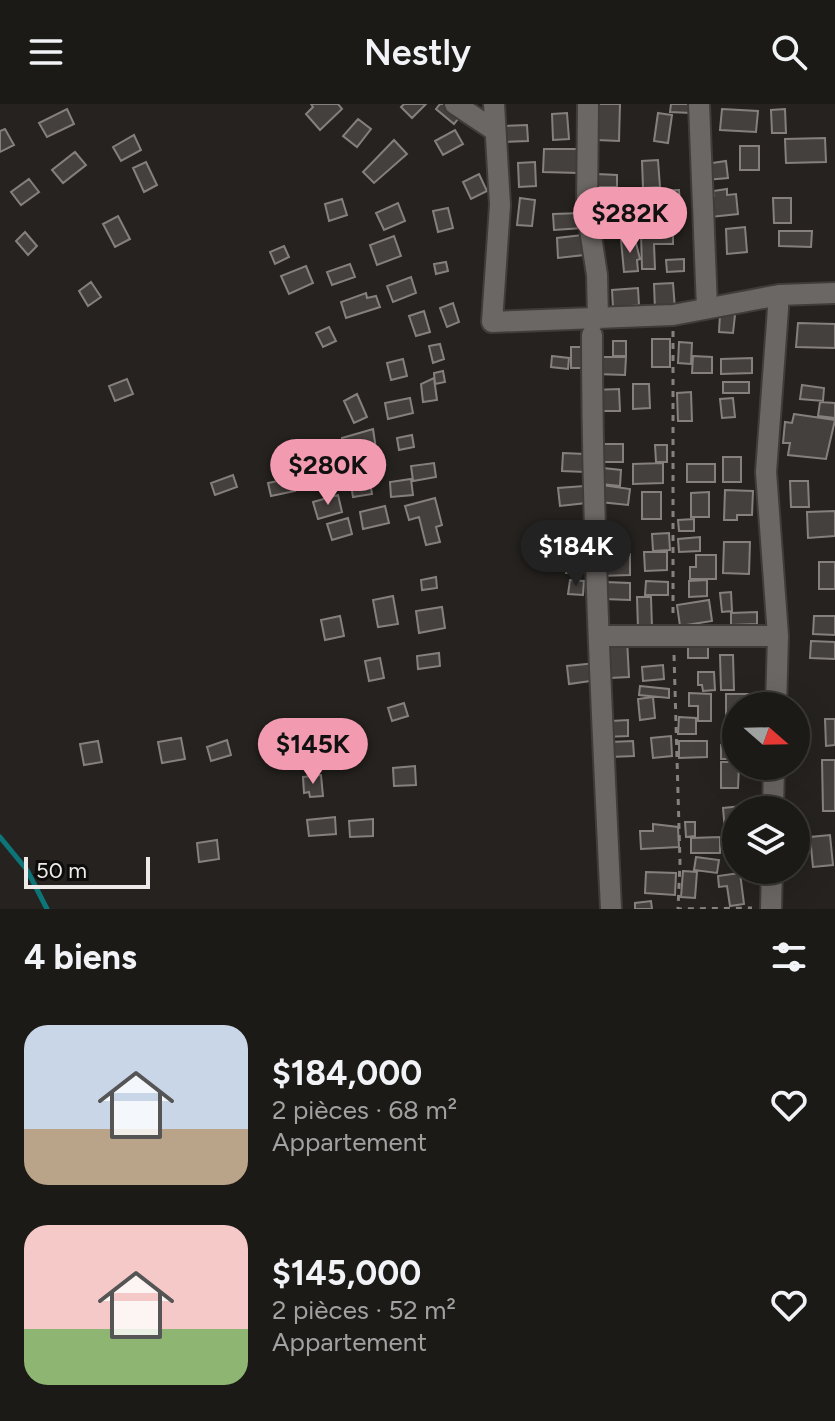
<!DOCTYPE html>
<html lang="fr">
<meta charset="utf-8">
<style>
:root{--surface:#1c1a17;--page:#252320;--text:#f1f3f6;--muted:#a0a1a1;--line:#3a3836;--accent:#f19ab0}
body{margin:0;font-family:Figtree,sans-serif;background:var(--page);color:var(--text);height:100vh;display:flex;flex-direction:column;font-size:30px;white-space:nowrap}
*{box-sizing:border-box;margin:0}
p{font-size:26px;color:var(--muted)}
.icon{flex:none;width:44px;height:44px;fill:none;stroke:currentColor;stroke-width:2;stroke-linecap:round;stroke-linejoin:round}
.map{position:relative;height:805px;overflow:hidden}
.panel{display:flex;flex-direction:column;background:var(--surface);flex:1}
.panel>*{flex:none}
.needle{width:52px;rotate:110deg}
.fabs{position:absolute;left:722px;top:588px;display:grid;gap:16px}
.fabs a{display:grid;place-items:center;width:88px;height:88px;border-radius:50%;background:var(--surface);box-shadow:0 8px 32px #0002,0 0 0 2px var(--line);font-size:40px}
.scale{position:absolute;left:24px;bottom:20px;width:126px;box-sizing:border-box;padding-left:8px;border:4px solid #edeae9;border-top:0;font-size:22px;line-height:28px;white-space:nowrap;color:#edeae9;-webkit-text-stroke:6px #0d0c0b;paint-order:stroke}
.price{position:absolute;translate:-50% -68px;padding:0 18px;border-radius:28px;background:var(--accent);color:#111;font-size:26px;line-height:52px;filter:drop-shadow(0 2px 4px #0008)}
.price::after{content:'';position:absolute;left:50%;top:48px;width:24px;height:18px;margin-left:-12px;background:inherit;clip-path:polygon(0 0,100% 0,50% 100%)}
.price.current{background:#222;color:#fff}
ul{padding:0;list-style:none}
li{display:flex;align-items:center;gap:24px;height:200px;padding:0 24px}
li span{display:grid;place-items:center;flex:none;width:224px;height:160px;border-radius:24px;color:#555}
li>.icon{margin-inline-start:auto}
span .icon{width:96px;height:96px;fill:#fffc;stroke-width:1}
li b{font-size:34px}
h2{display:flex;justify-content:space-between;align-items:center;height:96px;padding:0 24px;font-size:34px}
header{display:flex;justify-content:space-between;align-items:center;height:104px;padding:0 24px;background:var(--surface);font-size:36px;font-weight:600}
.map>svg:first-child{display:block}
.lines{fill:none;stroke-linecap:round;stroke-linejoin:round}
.stream{stroke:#0d7478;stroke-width:5}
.building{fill:#44403e;stroke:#85807d;stroke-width:2}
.street-casing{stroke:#3f3c3a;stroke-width:24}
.path{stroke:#858280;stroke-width:3;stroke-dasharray:6 6;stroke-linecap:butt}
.street{stroke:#6b6764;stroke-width:20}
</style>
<header><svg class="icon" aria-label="menu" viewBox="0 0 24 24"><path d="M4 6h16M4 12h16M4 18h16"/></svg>Nestly<svg class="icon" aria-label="search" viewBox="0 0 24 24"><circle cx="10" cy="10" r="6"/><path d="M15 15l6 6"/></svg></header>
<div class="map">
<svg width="835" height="805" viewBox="0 0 835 805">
<rect width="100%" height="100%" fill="#25221f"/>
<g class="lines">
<path class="stream" d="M0,733L27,766L47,805"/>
</g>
<path class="building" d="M311,0H338L342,5L320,26L306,10L313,3Z
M404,0H426L412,14L401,3Z
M440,0H447L461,11L454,20L436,5Z
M599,0H620L619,37L597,36Z
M671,0H691V9L670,8Z
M67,5L74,20L47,33L39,19Z
M722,5L758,7L756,28L720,26Z
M785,5L786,29H772L771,6Z
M567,9L569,35L553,36L552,10Z
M658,9L672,11L668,39L654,37Z
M358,15L371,25L357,43L343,32Z
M527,21L528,37L503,38L502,22Z
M5,25L14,41L0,48V27Z
M455,26L463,40L443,51L435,37Z
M134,31L141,46L121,57L113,43Z
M825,34L826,58L786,59L785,35Z
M394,36L407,50L374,79L363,68Z
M740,42H759V66H740Z
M544,45H579L578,69L543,68Z
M75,48L86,61L63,79L52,66Z
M658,56L660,83L643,84L642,57Z
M726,57L728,74L706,76L705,60Z
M146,58L157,81L144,88L133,64Z
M535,58L536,82L519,83L518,59Z
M479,70L487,87L471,95L463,78Z
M597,70L617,71V83H597Z
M29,75L39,88L21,101L11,88Z
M727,85V91L736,90L738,110L711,113L709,93L714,92L713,87Z
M679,86L680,101L651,102L650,87Z
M520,94L535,96L532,122L517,121Z
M615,94L620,117L598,118L597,95Z
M773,94H791V119H774Z
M342,95L347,111L329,117L325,100Z
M398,99L405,117L384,126L376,109Z
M448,104L453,124L438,128L433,107Z
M674,107V126H650V108Z
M582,109L583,124L554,126L553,110Z
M118,112L130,135L115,143L103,120Z
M745,123L747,148L727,150L726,125Z
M779,127H812L811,143L779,142Z
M25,128L37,142L28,151L16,137Z
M673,128V140H654L655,165H642L641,129Z
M582,131L584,151L558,154L557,134Z
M394,132L401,152L377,161L370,141Z
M635,135L640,155L637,156L638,167L624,168L621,136Z
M284,142L289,153L275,160L270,148Z
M684,155V167L667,168L666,156Z
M446,158L448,167L436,170L434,160Z
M350,160L355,173L332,181L327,168Z
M306,162L313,179L289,190L281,172Z
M411,173L416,189L393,198L387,182Z
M91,178L101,193L88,202L79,187Z
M673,179L675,205L655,206L654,180Z
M638,184L639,201L613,204L612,186Z
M366,189L367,194L376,192L380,203L346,214L341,198Z
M453,199L459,218L447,223L440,204Z
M424,207L430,228L416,232L409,212Z
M720,210L735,211L733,229L719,228Z
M798,219L835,220V244L796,243Z
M329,223L336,237L323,243L316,229Z
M652,235H670V263H652Z
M613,237H626V252H613Z
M679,238L692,239L691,260L678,259Z
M440,240L444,255L433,259L429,242Z
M571,243H584V264H571Z
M552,252L569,254L568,265L551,263Z
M693,252L712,253V269H692Z
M596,253H626L625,271L596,270Z
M752,254V269L721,270V255Z
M403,255L407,272L391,276L387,259Z
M443,267L445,278L435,280L434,269Z
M434,274L437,296L423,298L421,280Z
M127,275L133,290L115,297L109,282Z
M723,278H749V289H723Z
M633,280H649L650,304L633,305Z
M802,281L824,284L823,297L800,295Z
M619,285L620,307H594L593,286Z
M691,288L692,317H678L677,289Z
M357,290L367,313L354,319L344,297Z
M410,294L413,309L388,315L385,299Z
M733,294L735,313L722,314L720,295Z
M820,298L835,299V314L818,312Z
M794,310L835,316L826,355L788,351L790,339H783L785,318L792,319Z
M373,325L376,345L345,351L342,334Z
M412,331L414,343L399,346L397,334Z
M601,340H623V358H600Z
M655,341H667V358H656Z
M563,349L585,350V368L562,367Z
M723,353H741V378H723Z
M327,357L331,371L306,378L302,364Z
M434,359L436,373L413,377L411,362Z
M663,359V379L633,380V360Z
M687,360H715V378H687Z
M603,364L621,366L620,382L601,380Z
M233,371L237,383L215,391L211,379Z
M292,374L295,387L271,392L268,379Z
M411,375L413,391L391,393L390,378Z
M370,377L372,390L353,393L351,381Z
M790,377H808L809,403H791Z
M602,381L630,385L628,401L600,398Z
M584,382L586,399L560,402L558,384Z
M725,386L753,387L752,411H737V416H724Z
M642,388H661V415H642Z
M709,388V413H691V389Z
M338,391L342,408L318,415L313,398Z
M435,394L442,421L436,423L440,438L426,441L419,413L409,416L405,402Z
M385,402L389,419L363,425L360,408Z
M835,407V432L808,434L807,408Z
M348,414L352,430L332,436L327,420Z
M694,415V427H679L678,416Z
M580,428V455H561L560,429Z
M669,429L670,446L653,447L652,430Z
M619,433V447H599V434Z
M700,433V447L679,448L678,435Z
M724,438H750L749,470L723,469Z
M644,448H667V466L645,467Z
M630,450V471L599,472L598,451Z
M696,451H716V475H690V463H696Z
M566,457H588V469H566Z
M819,458H835V485H819Z
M436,473L437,484L422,486L421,476Z
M570,476L584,477L583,491L568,490Z
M707,476V492L689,493V477Z
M646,477L668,478V491H645Z
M605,478L630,479V496L604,495Z
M731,488L732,507L722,508L720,489Z
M393,492L398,520L378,523L373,496Z
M637,493H651L652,524L638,525Z
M709,496L712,517L680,522L677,501Z
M442,503L445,524L419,529L416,507Z
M757,508V520L731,521V509Z
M340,512L344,532L325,536L321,516Z
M814,512H835V531L813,530Z
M627,535L629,573L610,574L608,536Z
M688,536H708V554H688Z
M811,537L835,538V555L810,554Z
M439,549L440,562L418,565L417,552Z
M720,551H733L734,586H721Z
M380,554L384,574L369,577L365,557Z
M596,559L598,576L569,580L567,562Z
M663,561L664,575L643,577L642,563Z
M698,568H714L715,586L703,587L702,581H698Z
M640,582L669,585V594L639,591Z
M689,589L711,590V617H698V602H689Z
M726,590H762V602H736V612H726Z
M653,593L655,614L640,616L638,595Z
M404,599L408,612L392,617L388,604Z
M679,613L696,614V630H678Z
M825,615H835V641L826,642Z
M628,616V632L605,633L611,617Z
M736,619V635H729V620Z
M671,632L672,652L653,654L651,634Z
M181,634L185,655L162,659L158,638Z
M227,636L231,651L211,657L207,643Z
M98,637L102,658L84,661L80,640Z
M633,637L634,652L610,653V638Z
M679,637H707V653L679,654Z
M721,641H736V655H721Z
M822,656H835V707H823Z
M721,658H736L739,662L738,684H721Z
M415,662L416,681L394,682L393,664Z
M321,671L323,692L310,693L309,688L304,689L303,673Z
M742,702V706H736V738L726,739L723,704Z
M335,713L336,730L309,732L307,716Z
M373,715V732L350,733L349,717Z
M685,718H695V732L686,733Z
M653,720L678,723L679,743L641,745L640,727H653Z
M796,723H808V735L796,734Z
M830,731L833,761L813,763L810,733Z
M720,733V749H691V734Z
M217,736L219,755L199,758L197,739Z
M696,753L719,756L717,769L694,766Z
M683,767L697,768L695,794L681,793Z
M646,768L676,769L675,791L645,789Z
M740,769L744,800L730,802L727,782L719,783L718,772Z
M651,797L652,805H635V799Z"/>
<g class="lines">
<defs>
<path id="street" d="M455,0L494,26
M494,0L500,101L492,218L673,211L779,191L835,189
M588,0L587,106L597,171L598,215
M699,0L707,204
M592,231C592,422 602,614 611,805
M601,532H778
M776,602L778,532L766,368L779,191
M773,706L774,662
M771,805L772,766"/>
</defs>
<use href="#street" class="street-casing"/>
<path class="path" d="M673,227V515
M674,551L680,758L678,805L752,804"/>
<use href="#street" class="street"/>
</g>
</svg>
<div class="fabs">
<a><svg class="needle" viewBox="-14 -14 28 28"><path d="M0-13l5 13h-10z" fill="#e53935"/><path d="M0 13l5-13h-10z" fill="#a0a1a1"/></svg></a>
<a><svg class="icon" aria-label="layers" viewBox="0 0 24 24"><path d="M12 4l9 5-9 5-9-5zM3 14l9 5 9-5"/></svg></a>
</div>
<div class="scale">50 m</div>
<b class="price" style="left:630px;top:151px">$282K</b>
<b class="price" style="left:328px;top:403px">$280K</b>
<b class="price current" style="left:576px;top:484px">$184K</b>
<b class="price" style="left:313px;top:682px">$145K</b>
</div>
<section class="panel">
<h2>4 biens<svg class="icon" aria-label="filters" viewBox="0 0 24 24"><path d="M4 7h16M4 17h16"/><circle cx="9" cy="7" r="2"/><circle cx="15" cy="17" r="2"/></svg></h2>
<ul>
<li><span style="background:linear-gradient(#c9d6e8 65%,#b9a48a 0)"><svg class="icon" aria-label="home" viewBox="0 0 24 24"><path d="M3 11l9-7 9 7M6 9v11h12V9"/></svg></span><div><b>$184,000</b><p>2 pièces · 68 m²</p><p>Appartement</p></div><svg class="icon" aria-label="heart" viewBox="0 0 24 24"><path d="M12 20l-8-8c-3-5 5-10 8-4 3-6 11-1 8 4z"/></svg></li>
<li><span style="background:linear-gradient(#f6c9c9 65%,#8fb573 0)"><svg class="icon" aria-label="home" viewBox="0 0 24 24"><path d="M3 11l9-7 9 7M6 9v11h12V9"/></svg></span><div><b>$145,000</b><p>2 pièces · 52 m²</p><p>Appartement</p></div><svg class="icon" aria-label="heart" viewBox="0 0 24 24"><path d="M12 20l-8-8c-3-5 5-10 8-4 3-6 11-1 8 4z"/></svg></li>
</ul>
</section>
